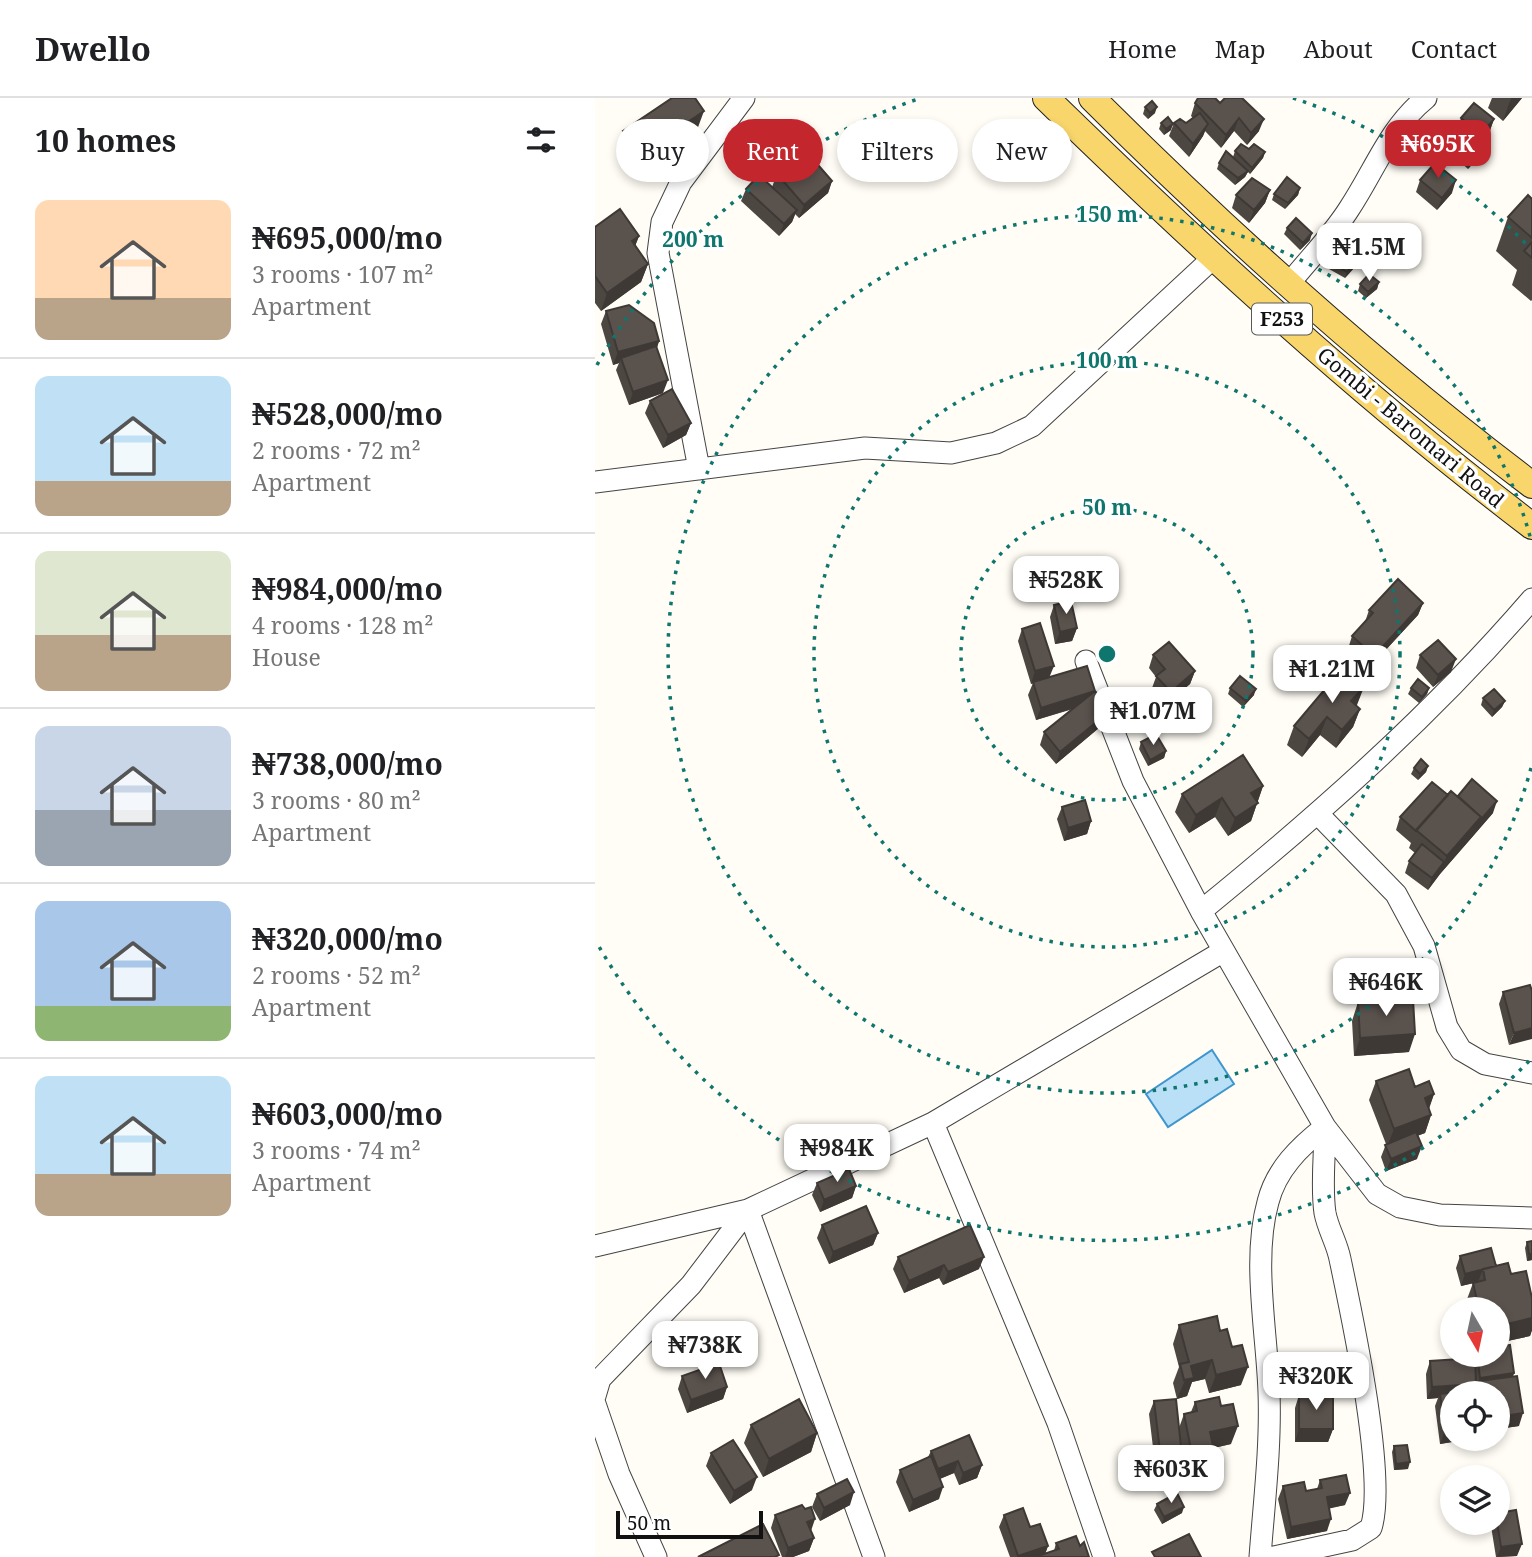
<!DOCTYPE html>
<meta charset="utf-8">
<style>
:root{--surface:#fff;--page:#f6f6f6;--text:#202124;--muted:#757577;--line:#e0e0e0;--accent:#c4262e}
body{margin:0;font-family:"Noto Serif",serif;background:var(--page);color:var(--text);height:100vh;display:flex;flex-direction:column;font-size:26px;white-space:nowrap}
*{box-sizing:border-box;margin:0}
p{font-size:23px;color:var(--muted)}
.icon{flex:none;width:38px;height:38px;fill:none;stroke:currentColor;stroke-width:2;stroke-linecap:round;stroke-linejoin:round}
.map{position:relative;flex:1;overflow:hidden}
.sheet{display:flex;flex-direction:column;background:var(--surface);width:595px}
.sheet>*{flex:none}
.top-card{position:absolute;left:21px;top:21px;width:665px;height:63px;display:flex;gap:14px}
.needle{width:46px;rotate:171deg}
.buttons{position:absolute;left:845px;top:1199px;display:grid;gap:14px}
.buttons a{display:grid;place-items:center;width:70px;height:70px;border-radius:50%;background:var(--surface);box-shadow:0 4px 10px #0003;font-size:35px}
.scale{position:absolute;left:21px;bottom:18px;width:147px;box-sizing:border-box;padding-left:7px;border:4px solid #111;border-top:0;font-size:19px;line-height:24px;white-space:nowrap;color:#111;-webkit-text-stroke:5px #fff;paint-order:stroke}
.price{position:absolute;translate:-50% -60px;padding:0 16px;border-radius:14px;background:#fff;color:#222;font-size:23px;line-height:46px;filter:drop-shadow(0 2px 4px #0008)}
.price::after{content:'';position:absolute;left:50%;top:42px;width:21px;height:16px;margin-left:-10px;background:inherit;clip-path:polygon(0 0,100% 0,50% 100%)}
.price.active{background:var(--accent);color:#fff}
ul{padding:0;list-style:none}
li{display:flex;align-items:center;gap:21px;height:175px;padding:0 35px}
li+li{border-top:2px solid var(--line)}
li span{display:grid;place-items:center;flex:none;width:196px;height:140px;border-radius:14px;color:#555}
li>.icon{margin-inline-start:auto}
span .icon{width:84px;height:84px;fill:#fffc;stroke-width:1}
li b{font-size:30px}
h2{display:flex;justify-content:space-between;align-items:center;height:84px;padding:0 35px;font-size:30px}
.pill{padding:0 24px;border-radius:32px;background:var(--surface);box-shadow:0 4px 10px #0003;font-size:24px;line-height:63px}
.pill.active{background:var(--accent);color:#fff}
header{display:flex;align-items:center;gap:42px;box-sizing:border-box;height:98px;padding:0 35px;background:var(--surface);border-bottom:2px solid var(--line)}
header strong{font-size:33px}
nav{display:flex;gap:38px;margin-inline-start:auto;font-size:24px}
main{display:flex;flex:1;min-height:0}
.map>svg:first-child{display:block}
.water{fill:#b9e0f7;stroke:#3f96cf;stroke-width:2}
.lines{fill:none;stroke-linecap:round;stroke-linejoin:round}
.minor-casing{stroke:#444;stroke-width:23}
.major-casing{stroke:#222;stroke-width:28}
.minor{stroke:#fff;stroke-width:21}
.major{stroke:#f9d66b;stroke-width:26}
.wall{fill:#4d4742}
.shaded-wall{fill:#3f3936}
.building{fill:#5a524d;stroke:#3f3936;stroke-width:2}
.ring{fill:none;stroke:#0f766e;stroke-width:3.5;stroke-dasharray:3.5 7}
.labels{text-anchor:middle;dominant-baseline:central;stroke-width:7;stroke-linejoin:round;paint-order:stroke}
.shield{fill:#fff;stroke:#585858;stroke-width:2}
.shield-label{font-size:19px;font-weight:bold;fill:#111}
.street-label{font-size:21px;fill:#111;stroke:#fff}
.centre{fill:#0f766e;stroke:#fff;stroke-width:3.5}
.ring-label{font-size:21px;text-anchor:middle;font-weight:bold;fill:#0f766e;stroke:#fff;stroke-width:7;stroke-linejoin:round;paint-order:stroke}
</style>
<header>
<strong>Dwello</strong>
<nav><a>Home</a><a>Map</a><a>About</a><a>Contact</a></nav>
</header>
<main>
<section class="sheet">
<h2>10 homes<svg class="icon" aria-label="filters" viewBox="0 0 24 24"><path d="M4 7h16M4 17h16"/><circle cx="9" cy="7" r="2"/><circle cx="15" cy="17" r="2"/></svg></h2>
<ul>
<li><span style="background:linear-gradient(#ffd9b3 70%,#b9a48a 0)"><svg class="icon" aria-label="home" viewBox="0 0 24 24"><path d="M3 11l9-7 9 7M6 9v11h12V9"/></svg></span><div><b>₦695,000/mo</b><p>3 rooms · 107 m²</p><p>Apartment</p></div></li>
<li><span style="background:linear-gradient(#bfe0f5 75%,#b9a48a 0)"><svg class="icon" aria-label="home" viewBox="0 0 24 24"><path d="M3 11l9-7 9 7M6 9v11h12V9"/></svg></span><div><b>₦528,000/mo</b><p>2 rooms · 72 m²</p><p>Apartment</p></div></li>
<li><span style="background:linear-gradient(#dfe7d0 60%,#b9a48a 0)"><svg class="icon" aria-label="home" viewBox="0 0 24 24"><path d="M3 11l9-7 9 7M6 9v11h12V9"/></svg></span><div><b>₦984,000/mo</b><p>4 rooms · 128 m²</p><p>House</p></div></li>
<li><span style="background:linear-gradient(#c9d6e8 60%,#9aa5b1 0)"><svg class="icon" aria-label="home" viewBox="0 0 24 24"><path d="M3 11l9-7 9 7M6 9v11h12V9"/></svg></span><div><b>₦738,000/mo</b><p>3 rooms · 80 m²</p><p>Apartment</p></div></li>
<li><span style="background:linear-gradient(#a9c7e8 75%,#8fb573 0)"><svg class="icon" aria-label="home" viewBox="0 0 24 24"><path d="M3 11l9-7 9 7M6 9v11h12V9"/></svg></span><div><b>₦320,000/mo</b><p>2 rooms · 52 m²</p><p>Apartment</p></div></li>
<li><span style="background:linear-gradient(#bfe0f5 70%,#b9a48a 0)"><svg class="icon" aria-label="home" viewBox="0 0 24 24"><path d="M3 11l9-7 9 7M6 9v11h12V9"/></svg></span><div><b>₦603,000/mo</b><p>3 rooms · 74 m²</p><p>Apartment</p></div></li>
</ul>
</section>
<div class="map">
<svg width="937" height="1459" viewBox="0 0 937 1459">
<rect width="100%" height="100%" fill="#fffdf5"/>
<path class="water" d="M617,952L639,986L573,1029L551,996Z"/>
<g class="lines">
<defs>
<path id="minor" d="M693,187C713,162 737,138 754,111C780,72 794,30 831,0
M104,371L63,155L67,124L86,84L149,0
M0,384L270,350L356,355L401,345L437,328L618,160
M937,501C837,617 724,717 606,813L730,1029L782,1096L805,1109L845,1117L937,1120
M491,563L538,683L606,813
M724,717L801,796L829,848L852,929L866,952L890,966L937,975
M338,1025L463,1325L509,1459
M0,1148L153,1112L279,1459
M0,1298L5,1281L96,1187L153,1112L338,1025L627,854
M0,1306L24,1376L61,1459
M665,1459C669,1405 676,1349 674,1294C672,1235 657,1161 673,1104C681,1072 704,1049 730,1029
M679,1459L757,1442L776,1430C792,1380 757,1218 745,1161C742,1145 733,1131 730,1115C726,1088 730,1057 730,1029"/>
<path id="major" d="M451,0C606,151 765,297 937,428
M497,0C635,138 781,269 937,387"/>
</defs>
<use href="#minor" class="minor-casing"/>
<use href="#major" class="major-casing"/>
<use href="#minor" class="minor"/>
<use href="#major" class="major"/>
</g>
<path class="wall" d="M897,0H927L908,23L893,10Z
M600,5H625L664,33L652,47L639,33L626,50L610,33L608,38L594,59L574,38L579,25H591L598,20L596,18Z
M550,9L560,15L553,21L548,16Z
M866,20L899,21L887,55L873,71L854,54Z
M566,25L576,32L569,37L564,31Z
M102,32L100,34L94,54L73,69L62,53L35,71L22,52L28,33Z
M654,51L670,54L668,60L655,76L653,74L650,79L640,87L622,71L624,65L638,59L640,53Z
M182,76L237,83L233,95L204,120L200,116L197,124L184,138L146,103L151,91L177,89Z
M825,82L857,95L842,112L821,94Z
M705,90L703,97L690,111L677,102L679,96Z
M675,92L670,105L654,125L637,110L641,97Z
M937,101V202L936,203L917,187L922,172L901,153L913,119Z
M0,129L44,138L40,148L53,166L46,184L6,213L0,205Z
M692,130L715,142L705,152L689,136Z
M761,164L759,170L750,180L734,171L737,165Z
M784,184L782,191L771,200L763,193L765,186Z
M11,213L64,243L62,250L68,295L34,307L21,272L24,265L18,267L6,226Z
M55,303L96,325L91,337L68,350L50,315Z
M828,505L823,517L774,570L753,551L757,538L770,524L774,512Z
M459,507L482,530L477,543L460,546L455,519Z
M427,531L454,579L500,593L516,612L511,624L461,666L445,647L449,634L478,611L441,622L433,597L438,585L436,586L423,543Z
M558,557L600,573L595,586L571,606L557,590L561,579L554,570Z
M825,557L856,574L838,589L821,570Z
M635,590L659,597L648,609L633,596Z
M816,590H834L832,596L824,605L813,596Z
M888,600L910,603L907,609L897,619L886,607Z
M762,608L765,611L758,629L741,650L725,637L707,659L692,647L699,628Z
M546,644L571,653L569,660L553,668L544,651Z
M833,668L831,674L823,682L816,676L819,670Z
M668,688L656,723L633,738L620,719L594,735L580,714L587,696Z
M853,697L898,715L845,776L833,792L810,775L814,763L820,755L814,750L816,745L801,732L805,719Z
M467,709L496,723L492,736L469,743L462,721Z
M937,893L914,947L904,906L908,894Z
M763,904L814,954L759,958L757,923Z
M781,983L820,989L839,996L834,1011L836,1017L830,1035L822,1038V1061L791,1073L786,1059L791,1046L774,1002Z
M222,1085L261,1088L257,1100L225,1114L217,1097Z
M227,1127L283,1135L278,1147L234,1166L222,1140Z
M937,1143V1162L932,1163L930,1150L932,1144Z
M865,1158L901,1168L916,1176L937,1200V1232L935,1238L903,1245V1211H873L871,1204L878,1185L883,1184L866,1188L861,1170Z
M303,1159L384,1171L348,1187L344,1180L309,1195L298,1171Z
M584,1227L625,1233L646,1287L614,1295L610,1281L597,1284L592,1298L582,1301L578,1285L584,1269L578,1246Z
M879,1256H903L919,1275L918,1279L924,1328L903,1331V1295H858V1340H881L845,1346L840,1308L843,1300L832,1301L831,1276L835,1263L878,1261Z
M87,1278L132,1289L128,1301L92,1315L83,1291Z
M704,1297L738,1331L733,1344H700V1310Z
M559,1303L584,1330L589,1316L596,1314L600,1304L626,1308L636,1346L619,1350L612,1371L591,1375L588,1359V1368L584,1380L562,1383L554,1316Z
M156,1327L222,1335L216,1354L168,1379L149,1345Z
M799,1348L813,1371L799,1372L797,1354Z
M336,1353L387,1367L382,1380L364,1387L359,1375L345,1381L344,1401L314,1414L301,1384L305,1372L333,1359Z
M116,1355L157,1392L135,1406L111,1368Z
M725,1382L750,1407L734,1410L732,1433L692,1441L683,1401L688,1388L711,1393L722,1391Z
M222,1396L255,1407L225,1423L217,1409Z
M562,1406L587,1415L567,1426L559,1412Z
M180,1417L216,1433L219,1440L214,1453L198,1459H187L176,1430Z
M409,1417L435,1429L453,1448L450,1456L459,1453L461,1445L485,1448L494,1459H415L404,1429Z
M897,1424H903L922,1458L901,1459L896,1428Z"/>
<path class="shaded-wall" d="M916,0H927L908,23Z
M562,9L560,15L553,21L555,15Z
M109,13L102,32L87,42L93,24Z
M644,20L639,33L626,50L631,37Z
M669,21L664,33L652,47L656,35Z
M899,21L887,55L873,71L886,37Z
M578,26L576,32L569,37L571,31Z
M613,26L608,38L594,59L598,46Z
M68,34L62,53L35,71L42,53Z
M101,35L94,54L73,69L79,50Z
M670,54L668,60L655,76L657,70Z
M653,73L650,79L640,87L643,80Z
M861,82L857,95L842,112L847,100Z
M237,83L233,95L204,120L209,107Z
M705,90L703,97L690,111L693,105Z
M675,92L670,105L654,125L659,112Z
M202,112L197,124L184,138L189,126Z
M717,135L715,142L705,152L708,145Z
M44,138L37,156V143Z
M761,164L759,170L750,180L752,174Z
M53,166L46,184L6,213L12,195Z
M784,184L782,191L771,200L773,194Z
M64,243L60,255L26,260L24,265L18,267L23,254Z
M73,282L68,295L34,307L38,294Z
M96,325L91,337L68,350L73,337Z
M828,505L823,517L774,570L779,558Z
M482,530L477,543L460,546L465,534Z
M861,561L856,574L838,589L843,577Z
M459,568L454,580L436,586L440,573Z
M600,573L595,586L571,606L576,594Z
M769,589L762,607L750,622L756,603Z
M834,590L832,596L824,605L827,599Z
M661,591L659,597L648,609L651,603Z
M500,593L495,605L441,622L446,610Z
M910,603L907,609L897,619L899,612Z
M765,611L758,629L741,650L747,632Z
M516,612L511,624L461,666L465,654Z
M732,619L725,637L707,659L714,641Z
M571,653L569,660L553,668L555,662Z
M833,668L831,674L823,682L825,676Z
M668,688L656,723L633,738L640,720L656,695Z
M627,700L620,719L594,735L601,717Z
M902,703L898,715L879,737L883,725Z
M886,719L879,737L845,776L833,792L837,780L849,764L852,758Z
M496,723L492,736L469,743L473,730Z
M937,930V941L914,947L919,935Z
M820,936L814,954L759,958L765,940Z
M839,996L832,1015L830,1000Z
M836,1017L830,1035L792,1049L799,1031Z
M827,1048L822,1061L791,1073L796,1061Z
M261,1088L257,1100L225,1114L229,1102Z
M283,1135L278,1147L234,1166L238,1154Z
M934,1156H937V1162L932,1163Z
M389,1159L384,1171L348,1187L353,1174Z
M349,1167L344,1180L309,1195L314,1183Z
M888,1171L883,1184L866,1188L870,1176Z
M937,1220V1232L935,1238L903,1245V1228Z
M617,1262L610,1281L597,1284L592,1298L582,1301L596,1268Z
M653,1269L646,1287L614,1295L621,1277Z
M919,1275L914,1287L884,1284L885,1280Z
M881,1286L878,1295L845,1296L843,1300L832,1301L837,1289Z
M132,1289L128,1301L92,1315L96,1302Z
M928,1315L924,1328L903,1331V1319Z
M643,1328L636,1346L609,1352L615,1334Z
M704,1331H738L733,1344H700Z
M858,1332V1340H881L845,1346L850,1333Z
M222,1335L216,1354L168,1379L174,1361Z
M619,1352L612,1371L591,1375L597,1357Z
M363,1363L359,1375L339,1383L343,1371Z
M815,1364L813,1371L799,1372L801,1366Z
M387,1367L382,1380L364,1387L368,1375Z
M588,1368L584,1380L562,1383L567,1370Z
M162,1379L157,1392L135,1406L139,1393Z
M348,1389L344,1401L314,1414L318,1402Z
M259,1394L255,1407L225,1423L229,1410Z
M755,1395L750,1407L728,1412L732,1399Z
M589,1409L587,1415L567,1426L569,1419Z
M220,1421L216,1433L212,1424Z
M736,1421L732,1433L692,1441L696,1429Z
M219,1440L214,1453L198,1459H190L193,1450Z
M927,1446L922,1458L902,1459L906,1449Z
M453,1448L449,1459H423V1458Z"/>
<path class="building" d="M77,0H100L109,13L93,24L101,35L79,50L68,34L42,53L28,33Z
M603,0H620L625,5L630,0H647L669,21L656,35L644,20L631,37L600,5Z
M557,3L562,9L555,15L550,9Z
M879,5L899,21L886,37L866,20Z
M605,15L613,26L598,46L579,25L585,21L591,25Z
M573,19L578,26L571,31L566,25Z
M646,46L654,51L659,46L670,54L657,70L640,53Z
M210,52L237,83L209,107L182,76Z
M631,53L653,73L643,80L624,65Z
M840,65L861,82L847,100L825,82Z
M164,77L202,112L189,126L151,91Z
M692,79L705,90L693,105L679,96Z
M657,80L675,92L659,112L641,97Z
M933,97L937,101V140L913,119Z
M25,111L44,138L37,143L53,166L12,195L0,178V129Z
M701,120L717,135L708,145L692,130Z
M937,144V160L929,153Z
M747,150L761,164L752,174L737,165Z
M774,176L784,184L773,194L765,186Z
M34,207L59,225L64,243L23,254L11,213Z
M61,248L73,282L38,294L26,260Z
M77,291L96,325L73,337L55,303Z
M803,481L828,505L779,558L757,538L778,515L774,512Z
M476,503L482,530L465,534L459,507Z
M445,525L459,568L440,573L427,531Z
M843,542L861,561L843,577L825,557Z
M574,544L600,573L576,594L561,578L570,571L558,557Z
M492,568L500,593L446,610L438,584Z
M747,571L769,589L756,603L765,611L747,632L732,619L714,641L699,628Z
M645,578L661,591L651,603L635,590Z
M823,581L834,590L827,599L816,590Z
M899,591L910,603L899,612L888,600Z
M500,593L516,612L465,654L449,634Z
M561,636L571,653L555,662L546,644Z
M648,657L668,688L656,695L663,705L640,720L627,700L601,717L587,696Z
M826,661L833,668L825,676L819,670Z
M877,681L902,703L883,725L886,719L863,698Z
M837,684L853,697L821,733L805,719Z
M856,693L886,719L852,758L821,732Z
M490,702L496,723L473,730L467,709Z
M827,746L849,764L837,780L814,763Z
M935,887L937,893V930L919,935L908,894Z
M818,901L820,936L765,940L763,904Z
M814,971L820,989L834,983L839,996L830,1000L836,1017L799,1031L781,983Z
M821,1034L827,1048L796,1061L790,1047Z
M254,1071L261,1088L229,1102L222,1085Z
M271,1108L283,1135L238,1154L227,1127Z
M375,1127L389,1159L353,1174L349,1167L314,1183L303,1159Z
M937,1143V1156H934L932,1144Z
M896,1150L901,1168L870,1176L865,1158Z
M913,1165L916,1176L931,1173L937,1200V1220L903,1228V1211H884L878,1185L890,1182L888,1171Z
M622,1218L625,1233L632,1231L637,1249L647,1247L653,1269L621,1277L617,1262L596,1268L599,1280L589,1282L585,1266L594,1264L584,1227Z
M915,1247L919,1275L885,1280L882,1256H903V1249Z
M880,1260L881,1286L837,1289L835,1263Z
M124,1265L132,1289L96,1302L87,1278Z
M922,1278L928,1315L903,1319V1295H885L884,1283Z
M881,1291V1295H858V1332L850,1333L845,1296Z
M704,1297H738V1331H704Z
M624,1299L626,1308L638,1306L643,1328L615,1334L619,1352L597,1357L589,1316L602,1313L600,1304Z
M204,1301L222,1335L174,1361L156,1327Z
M581,1301L588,1368L567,1370L559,1303Z
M374,1337L387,1367L368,1375L363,1363L343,1371L336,1353Z
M138,1342L162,1379L139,1393L116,1355Z
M812,1347L815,1364L801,1366L799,1348Z
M336,1358L348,1389L318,1402L305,1372Z
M751,1377L755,1395L732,1399L736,1421L696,1429L688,1388L709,1384L711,1393L727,1390L725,1382Z
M252,1381L259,1394L229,1410L222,1396Z
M582,1395L589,1409L569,1419L562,1406Z
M207,1407L210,1411L216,1409L220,1421L212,1424L219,1440L193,1450L180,1417Z
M428,1410L435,1429L445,1426L453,1448L423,1458L409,1417Z
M921,1412L927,1446L906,1449L902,1424L903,1415Z
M168,1426L184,1457L180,1459H103Z
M594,1436L606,1459H560L557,1454Z
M481,1438L485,1448L489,1444L494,1459H440L464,1451L461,1445Z"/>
<g class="ring">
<circle cx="512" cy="556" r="146"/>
<circle cx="512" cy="556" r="293"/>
<path d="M936 670A439 439 0 1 1 936 442"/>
<path d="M934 963A586 586 0 0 1 2 845M2 267A586 586 0 0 1 326 0M698 0A586 586 0 0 1 934 149"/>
</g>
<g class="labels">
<rect class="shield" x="657" y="205.5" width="60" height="31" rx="5"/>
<g class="shield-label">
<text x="687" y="221">F253</text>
</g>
<g class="street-label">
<text transform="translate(816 329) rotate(40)">Gombi - Baromari Road</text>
</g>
</g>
<circle cx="512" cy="556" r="10" class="centre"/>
<g class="ring-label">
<text x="512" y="124">150 m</text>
<text x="98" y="149">200 m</text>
<text x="512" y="270">100 m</text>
<text x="512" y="417">50 m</text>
</g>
</svg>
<div class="buttons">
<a><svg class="needle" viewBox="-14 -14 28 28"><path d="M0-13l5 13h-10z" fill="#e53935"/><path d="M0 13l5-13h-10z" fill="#757577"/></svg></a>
<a><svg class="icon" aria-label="locate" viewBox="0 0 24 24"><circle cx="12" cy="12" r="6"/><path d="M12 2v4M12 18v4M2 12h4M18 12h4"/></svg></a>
<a><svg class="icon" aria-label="layers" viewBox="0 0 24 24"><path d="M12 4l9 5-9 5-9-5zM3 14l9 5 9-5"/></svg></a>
</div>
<div class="scale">50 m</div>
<b class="price active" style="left:843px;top:82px">₦695K</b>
<b class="price" style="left:774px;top:185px">₦1.5M</b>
<b class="price" style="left:471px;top:518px">₦528K</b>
<b class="price" style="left:737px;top:607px">₦1.21M</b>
<b class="price" style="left:558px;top:649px">₦1.07M</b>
<b class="price" style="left:791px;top:920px">₦646K</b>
<b class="price" style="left:242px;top:1086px">₦984K</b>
<b class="price" style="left:110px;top:1283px">₦738K</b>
<b class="price" style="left:721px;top:1314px">₦320K</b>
<b class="price" style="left:576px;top:1407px">₦603K</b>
<div class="top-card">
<a class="pill">Buy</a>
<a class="pill active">Rent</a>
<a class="pill">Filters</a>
<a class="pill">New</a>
</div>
</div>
</main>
